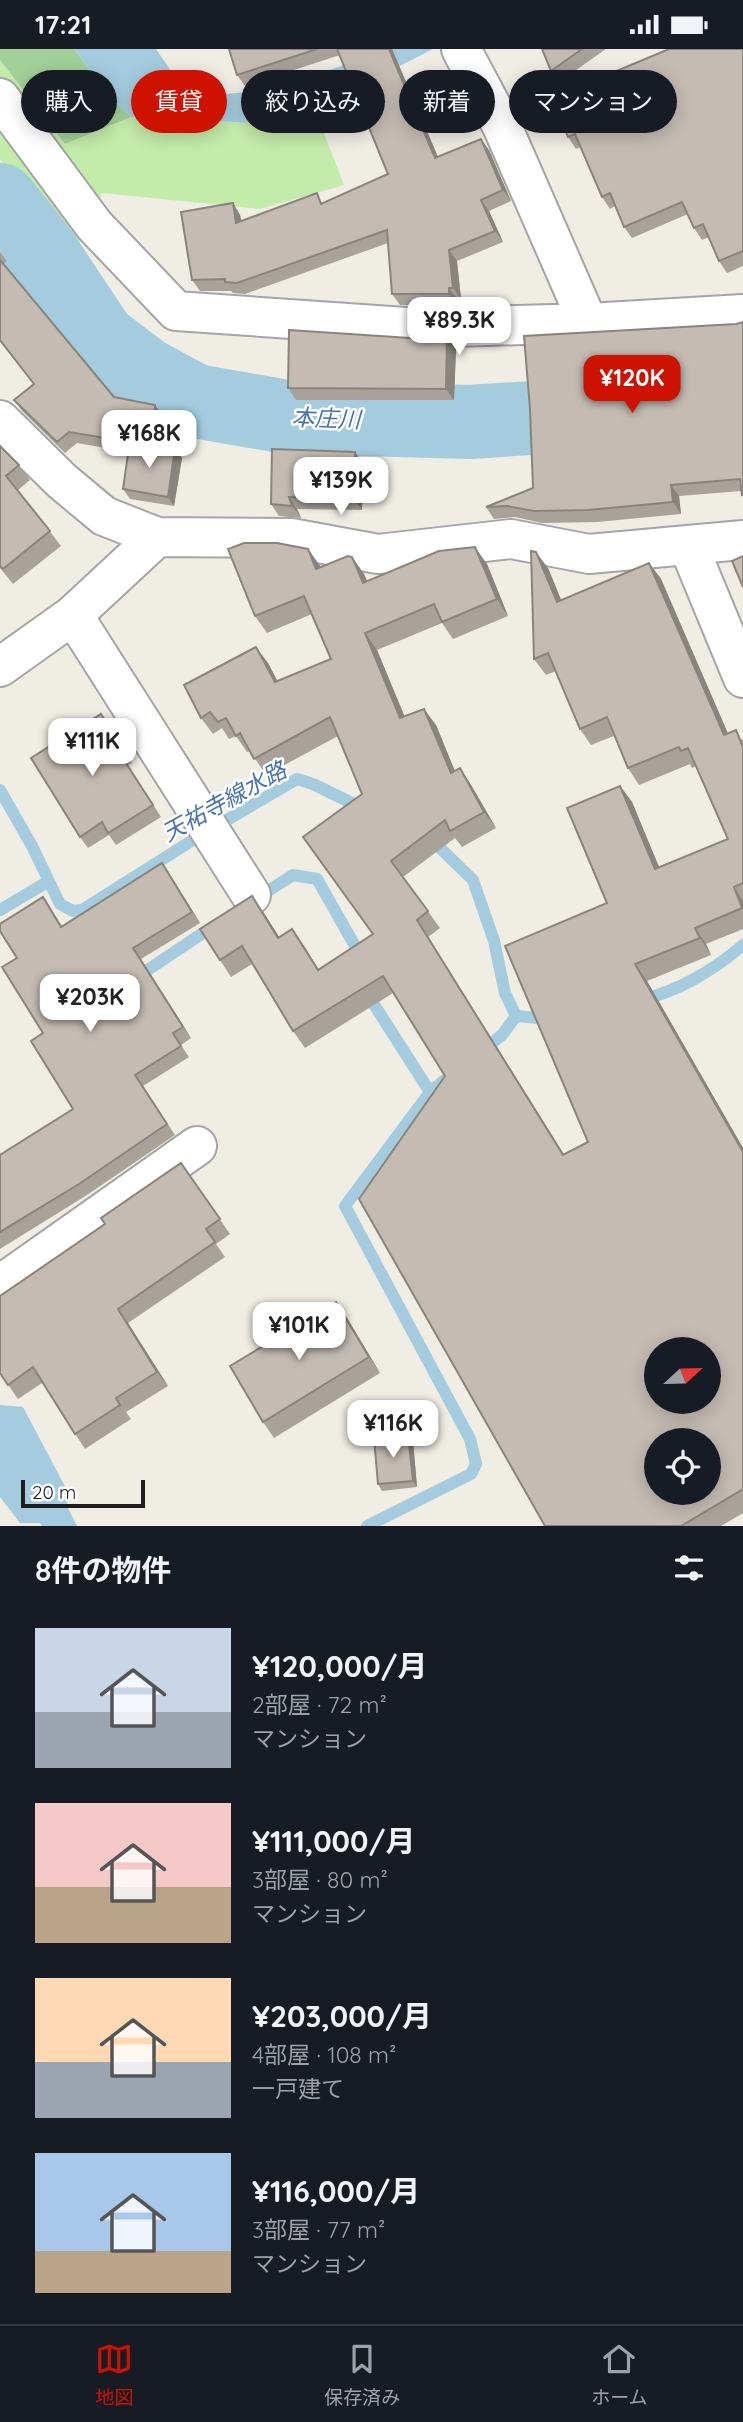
<!DOCTYPE html>
<html lang="ja">
<meta charset="utf-8">
<style>
:root{--surface:#171b24;--page:#20242c;--text:#f1f3f6;--muted:#9ea1a6;--line:#363941;--accent:#cd1200}
body{margin:0;font-family:Quicksand,"Noto Sans JP",sans-serif;background:var(--page);color:var(--text);height:100vh;display:flex;flex-direction:column;font-size:26px;white-space:nowrap}
*{box-sizing:border-box;margin:0}
p{font-size:23px;color:var(--muted)}
.icon{flex:none;width:38px;height:38px;fill:none;stroke:currentColor;stroke-width:2;stroke-linecap:round;stroke-linejoin:round}
.map{position:relative;height:1477px;overflow:hidden}
.sheet{display:flex;flex-direction:column;background:var(--surface);flex:1}
.sheet>*{flex:none}
.top-card{position:absolute;left:21px;top:21px;width:702px;height:63px;display:flex;gap:14px}
.needle{width:46px;rotate:68deg}
.buttons{position:absolute;left:644px;top:1288px;display:grid;gap:14px}
.buttons a{display:grid;place-items:center;width:77px;height:77px;border-radius:50%;background:var(--surface);box-shadow:0 4px 18px #0003;font-size:35px}
.scale{position:absolute;left:21px;bottom:18px;width:124px;box-sizing:border-box;padding-left:7px;border:4px solid #1e1e1e;border-top:0;font-size:19px;line-height:24px;white-space:nowrap;color:#1e1e1e;-webkit-text-stroke:5px #fff;paint-order:stroke}
.price{position:absolute;translate:-50% -60px;padding:0 16px;border-radius:14px;background:#fff;color:#222;font-size:23px;line-height:46px;filter:drop-shadow(0 2px 4px #0008)}
.price::after{content:'';position:absolute;left:50%;top:42px;width:21px;height:16px;margin-left:-10px;background:inherit;clip-path:polygon(0 0,100% 0,50% 100%)}
.price.selected{background:var(--accent);color:#fff}
ul{padding:0;list-style:none}
li{display:flex;align-items:center;gap:21px;height:175px;padding:0 35px}
li span{display:grid;place-items:center;flex:none;width:196px;height:140px;border-radius:0px;color:#555}
li>.icon{margin-inline-start:auto}
span .icon{width:84px;height:84px;fill:#fffc;stroke-width:1}
li b{font-size:30px}
h2{display:flex;justify-content:space-between;align-items:center;height:84px;padding:0 35px;font-size:30px}
.chip{padding:0 24px;border-radius:32px;background:var(--surface);box-shadow:0 4px 18px #0003;font-size:24px;line-height:63px}
.chip.selected{background:var(--accent);color:#fff}
.status{display:flex;justify-content:space-between;align-items:center;height:49px;padding:0 35px;background:var(--surface);direction:ltr}
.status svg{height:19px;fill:currentColor}
.tab-bar{display:flex;justify-content:space-around;align-items:center;height:98px;border-top:2px solid var(--line);background:var(--surface);font-size:19px;color:var(--muted)}
.tab-bar a{display:grid;justify-items:center;gap:4px}
.tab-bar .selected{color:var(--accent)}
.map>svg:first-child{display:block}
.grass{fill:#c3eba9}
.forest{fill:#a3d098}
.water{fill:#a4ccde}
.lines{fill:none;stroke-linecap:round;stroke-linejoin:round}
.stream{stroke:#a4ccde;stroke-width:12}
.river{stroke:#a4ccde;stroke-width:74}
.minor-casing{stroke:#a5a5a5;stroke-width:42}
.minor{stroke:#fff;stroke-width:38}
.wall{fill:#a9a29a}
.shaded-wall{fill:#89847d}
.building{fill:#c4bcb3;stroke:#89847d;stroke-width:2;fill-rule:evenodd}
.labels{text-anchor:middle;dominant-baseline:central;stroke-width:5;stroke-linejoin:round;paint-order:stroke}
.water-label{font-size:23px;font-style:italic;fill:#4973b0;stroke:#fff}
</style>
<div class="status"><b>17:21</b><svg viewBox="0 0 49 12"><path d="M0 12V9h3v3zM5 12V6h3v6zM10 12V3h3v9zM15 12V0h3v12zM26 1h20v11H26zM47 4h2v5h-2z"/></svg></div>
<div class="map">
<svg width="743" height="1477" viewBox="0 0 743 1477">
<rect width="100%" height="100%" fill="#efede4"/>
<path class="grass" d="M0,11L65,95L131,68L254,74L312,54L344,136L260,160L102,144L76,200L0,110Z"/>
<path class="forest" d="M0,0H74L111,49L131,68L65,95L0,11Z"/>
<path class="water" d="M74,0H156L171,22L202,47L271,41L359,11L381,0H433L363,36L254,74L131,68L111,49Z
M0,1356L23,1358L67,1441V1457L77,1477H42L40,1474H20L0,1448Z"/>
<g class="lines">
<path class="stream" d="M0,741L32,797L60,855L73,862L82,861L196,789L297,730L313,735L362,759
M429,792L438,797L473,831L494,892L505,944L516,967
M257,849L293,826L317,830L363,911
M0,861L49,832
M134,930L215,876
M366,943L430,1043
M640,951C677,943 714,921 743,896
M516,967L550,970
M482,1002L502,986L516,967
M367,1477L471,1425L476,1415L470,1390L345,1157L430,1043L451,1026"/>
<path class="river" d="M0,151L42,204L100,291L145,325L195,352L287,368L470,373L743,355"/>
<defs>
<path id="minor" d="M461,0L502,77L588,274
M0,49L94,176L176,262L420,279L588,274L743,265
M0,371L62,432L104,467L157,488
M688,496L743,629
M73,566L251,846
M0,618L73,566L157,488L291,489L378,505L511,490L589,505L743,491
M0,1236L197,1097"/>
</defs>
<use href="#minor" class="minor-casing"/>
<use href="#minor" class="minor"/>
</g>
<path class="wall" d="M229,0H392L438,108L489,101L511,152L489,162L503,193L457,212L461,250H457V256H400L392,245L388,194L245,245L233,244L231,242H200L192,231L233,154L240,166L241,172L324,154L388,125L340,6L245,37L237,26Z
M542,0H606L559,33L551,22Z
M743,0V217L727,224L719,212L709,188L702,191L694,179L688,165L632,189L624,178L615,157L610,160L602,148L581,98L576,100L568,88Z
M0,203L7,212L3,215L114,348L163,367L162,399L182,409L174,457L130,450L123,440L129,403L77,394L65,404L22,362L14,351L34,335L0,292Z
M743,273V448L741,442L679,447L681,465L597,473L542,474L515,468L494,470L486,458L533,439L736,275Z
M447,288L456,300L454,351H296L288,339L410,289Z
M0,397L19,416L30,431L18,441L61,497L13,535L0,519Z
M363,414L362,461L297,460L301,469L279,467L271,455Z
M308,500L321,518L352,508L364,525L367,532L487,515L508,567L453,590L442,574L377,601L405,668L436,676L455,722L460,719L471,736L496,779L462,798L455,789L403,828L440,879L428,888L564,1106L588,1093L607,854L620,737L632,753L659,819L728,790L696,717L692,719L690,715L639,736L628,719L614,687L591,696L580,680L556,622L546,626L534,610L548,519L561,551L649,514L661,530L728,685L743,691V880L706,895L711,906L647,932L743,1099V1464L721,1477H545L445,1027L393,944L305,999L293,982L252,915L231,928L220,911L252,847L279,888L304,897L318,920L373,885L362,745L338,687L266,726L250,702L247,703L236,687L229,690L222,679L213,685L201,669L268,614L277,632L331,610L312,565L267,584L255,567Z
M109,676L132,714L128,716L161,768L116,796L109,786L88,799L80,788Z
M170,826L200,874L141,910L191,989L181,996L189,1008L143,1037L175,1086L87,1146L0,1200V1106L73,1060L43,984V848L62,877Z
M181,1114L230,1185L216,1195L225,1208L128,1274L168,1337L126,1363L131,1370L85,1400L42,1334L18,1350L0,1324L105,1175Z
M347,1269L380,1324L274,1389L263,1373Z
M413,1392L417,1438L382,1442L378,1435Z"/>
<path class="shaded-wall" d="M389,0H392L443,120L435,109Z
M481,90L489,101L511,152L503,141Z
M481,151L489,162L503,193L495,182Z
M233,154L240,166L244,185L236,174Z
M449,201L457,212L461,250L453,239Z
M449,239L457,250V256L449,245Z
M447,288L456,300L454,351L446,340Z
M155,356L163,367L162,408L154,397Z
M175,399L182,409L174,457L168,448Z
M355,403L363,414L362,461L354,450Z
M671,436L679,447L681,465L673,453Z
M289,448L297,460L301,469L292,457Z
M475,498L487,515L508,567L497,550Z
M308,500L320,517L328,537L316,520Z
M536,503L548,519L569,570L557,553Z
M352,508L364,525L375,550L363,534Z
M649,514L661,530L736,703L724,686Z
M365,584L377,601L412,686L400,669Z
M256,598L268,614L287,650L275,633Z
M424,660L436,676L462,740L451,724Z
M460,719L471,736L496,779L484,763Z
M620,737L632,753L667,837L655,820Z
M162,814L170,826L200,874L192,863Z
M734,838L743,852V860L742,859Z
M252,847L264,864L290,905L278,889Z
M417,871L428,888L575,1123L563,1106Z
M695,879L706,895L711,906L700,889Z
M292,880L304,897L329,937L318,921Z
M133,899L141,910L191,989L183,978Z
M635,915L647,932L743,1099V1103Z
M336,1253L347,1269L380,1324L369,1308Z
M118,1260L128,1274L168,1337L157,1323Z
M408,1386L413,1392L417,1438L413,1432Z"/>
<path class="building" d="M229,0H317L237,26Z
M337,0H389L435,109L481,90L503,141L481,151L495,182L449,201L453,239H449V245H392L387,181L237,234L225,233V230L192,231L181,163L233,154L236,174L317,144L321,155L388,125Z
M542,0H582L551,22Z
M669,0H743V202L719,212L703,175L694,179L682,153L624,178L610,144L602,148L575,85L568,88L552,49Z
M0,211L114,348L155,356L154,397L69,383L57,393L14,351L34,335L0,291Z
M743,273V446H742L740,430L671,436L673,453L588,461L534,462L507,457L486,458L533,439L530,360L524,287L736,275Z
M289,281L410,289L447,288L446,340L288,339Z
M0,397L19,416L6,427L50,482L3,520L0,517Z
M129,398L175,399L168,448L123,440Z
M272,400L355,403L354,450L289,448L292,457L271,455Z
M244,494H277L308,500L316,520L348,507L352,508L363,534L439,502L475,498L497,550L442,573L434,555L365,584L400,669L424,660L451,724L460,719L484,763L450,782L445,771L391,812L428,862L417,871L563,1106L588,1093L505,897L607,854L567,759L620,737L655,820L728,790L688,699L681,702L679,698L628,719L607,668L580,680L548,604L534,610L531,502L536,503L557,553L649,514L724,686L736,681L743,698V834L734,838L742,859L695,879L700,889L635,915L743,1103V1440L681,1477H545L359,1150L445,1027L383,927L293,982L242,897L220,911L200,880L252,847L278,889L292,880L318,921L373,885L303,788L362,745L330,668L254,710L240,684L236,687L226,669L218,673L210,663L201,669L184,636L256,598L275,633L331,610L304,547L255,567L228,500ZM656,1300H709V1353H656ZM656,1391H709V1444H656Z
M743,507V538L732,512Z
M101,665L124,702L120,705L153,756L108,784L102,773L80,788L31,709Z
M162,814L192,863L133,899L183,978L173,984L181,997L135,1026L167,1075L79,1135L0,1183V1106L73,1060L31,992L43,984L2,918L17,909L0,882V875L43,848L61,878Z
M181,1114L220,1170L206,1180L215,1193L118,1260L157,1323L116,1349L120,1356L75,1385L33,1318L8,1336L0,1324V1247L105,1175L101,1169Z
M336,1253L369,1308L263,1373L230,1317Z
M408,1386L413,1432L378,1435L374,1389Z"/>
<g class="labels">
<g class="water-label">
<text transform="translate(326 369) rotate(2)">本庄川</text>
<text transform="translate(224 752) rotate(-29)">天祐寺線水路</text>
</g>
</g>
</svg>
<div class="buttons">
<a><svg class="needle" viewBox="-14 -14 28 28"><path d="M0-13l5 13h-10z" fill="#e53935"/><path d="M0 13l5-13h-10z" fill="#9ea1a6"/></svg></a>
<a><svg class="icon" aria-label="locate" viewBox="0 0 24 24"><circle cx="12" cy="12" r="6"/><path d="M12 2v4M12 18v4M2 12h4M18 12h4"/></svg></a>
</div>
<div class="scale">20 m</div>
<b class="price" style="left:459px;top:308px">¥89.3K</b>
<b class="price selected" style="left:632px;top:366px">¥120K</b>
<b class="price" style="left:149px;top:421px">¥168K</b>
<b class="price" style="left:341px;top:468px">¥139K</b>
<b class="price" style="left:92px;top:729px">¥111K</b>
<b class="price" style="left:90px;top:985px">¥203K</b>
<b class="price" style="left:299px;top:1313px">¥101K</b>
<b class="price" style="left:393px;top:1411px">¥116K</b>
<div class="top-card">
<a class="chip">購入</a>
<a class="chip selected">賃貸</a>
<a class="chip">絞り込み</a>
<a class="chip">新着</a>
<a class="chip">マンション</a>
</div>
</div>
<section class="sheet">
<h2>8件の物件<svg class="icon" aria-label="filters" viewBox="0 0 24 24"><path d="M4 7h16M4 17h16"/><circle cx="9" cy="7" r="2"/><circle cx="15" cy="17" r="2"/></svg></h2>
<ul>
<li><span style="background:linear-gradient(#c9d6e8 60%,#9aa5b1 0)"><svg class="icon" aria-label="home" viewBox="0 0 24 24"><path d="M3 11l9-7 9 7M6 9v11h12V9"/></svg></span><div><b>¥120,000/月</b><p>2部屋 · 72 m²</p><p>マンション</p></div></li>
<li><span style="background:linear-gradient(#f6c9c9 60%,#b9a48a 0)"><svg class="icon" aria-label="home" viewBox="0 0 24 24"><path d="M3 11l9-7 9 7M6 9v11h12V9"/></svg></span><div><b>¥111,000/月</b><p>3部屋 · 80 m²</p><p>マンション</p></div></li>
<li><span style="background:linear-gradient(#ffd9b3 60%,#9aa5b1 0)"><svg class="icon" aria-label="home" viewBox="0 0 24 24"><path d="M3 11l9-7 9 7M6 9v11h12V9"/></svg></span><div><b>¥203,000/月</b><p>4部屋 · 108 m²</p><p>一戸建て</p></div></li>
<li><span style="background:linear-gradient(#a9c7e8 70%,#b9a48a 0)"><svg class="icon" aria-label="home" viewBox="0 0 24 24"><path d="M3 11l9-7 9 7M6 9v11h12V9"/></svg></span><div><b>¥116,000/月</b><p>3部屋 · 77 m²</p><p>マンション</p></div></li>
</ul>
</section>
<nav class="tab-bar">
<a class="selected"><svg class="icon" aria-label="map" viewBox="0 0 24 24"><path d="M3 6l6-2 6 2 6-2v14l-6 2-6-2-6 2zM9 4v14M15 6v14"/></svg>地図</a>
<a><svg class="icon" aria-label="saved" viewBox="0 0 24 24"><path d="M7 4h10v16l-5-4-5 4z"/></svg>保存済み</a>
<a><svg class="icon" aria-label="home" viewBox="0 0 24 24"><path d="M3 11l9-7 9 7M6 9v11h12V9"/></svg>ホーム</a>
</nav>
